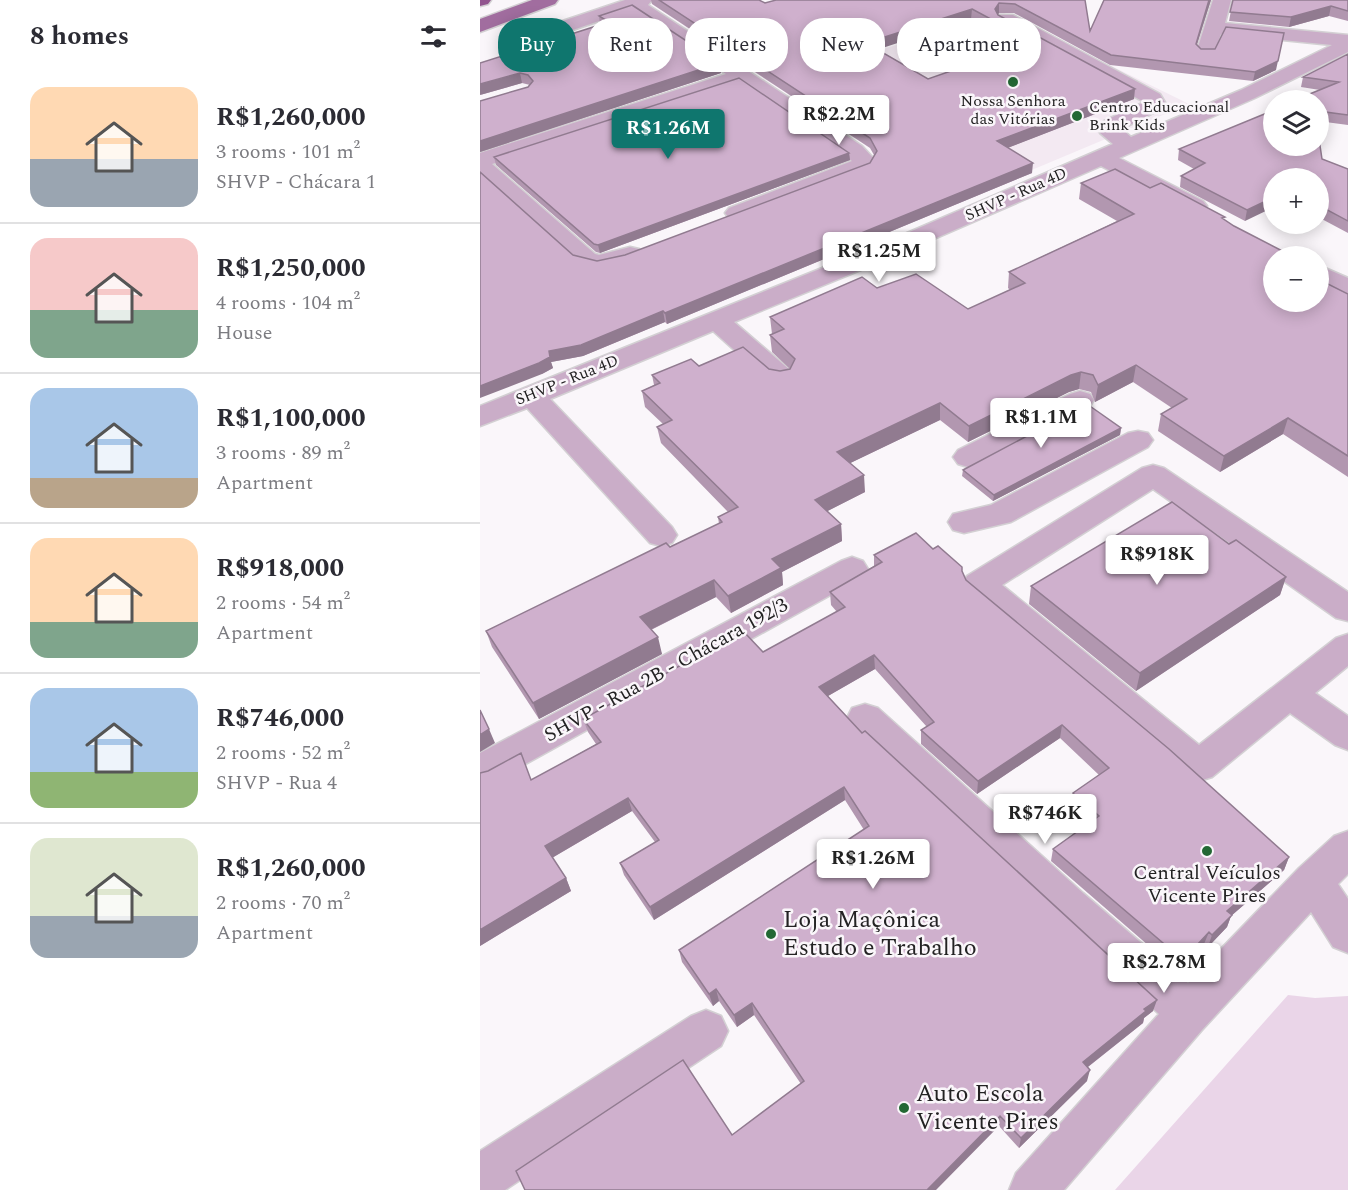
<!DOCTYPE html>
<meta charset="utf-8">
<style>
:root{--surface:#fff;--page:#f2f2f3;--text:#2b2b33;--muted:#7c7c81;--line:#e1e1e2;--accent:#0f766e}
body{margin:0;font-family:Spectral,serif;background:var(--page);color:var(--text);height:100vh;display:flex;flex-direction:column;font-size:22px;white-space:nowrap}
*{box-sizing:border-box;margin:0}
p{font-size:20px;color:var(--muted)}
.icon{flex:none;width:33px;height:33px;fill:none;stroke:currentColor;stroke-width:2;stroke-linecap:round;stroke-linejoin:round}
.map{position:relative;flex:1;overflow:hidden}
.details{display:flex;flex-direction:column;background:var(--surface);width:480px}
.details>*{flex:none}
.top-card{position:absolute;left:18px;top:18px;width:570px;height:54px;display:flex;gap:12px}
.buttons{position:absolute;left:783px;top:90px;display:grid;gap:12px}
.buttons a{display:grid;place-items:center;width:66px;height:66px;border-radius:50%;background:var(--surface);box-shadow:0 3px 15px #0003;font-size:30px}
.price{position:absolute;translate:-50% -51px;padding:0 14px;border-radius:6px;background:#fff;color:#222;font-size:20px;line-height:39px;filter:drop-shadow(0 2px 3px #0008)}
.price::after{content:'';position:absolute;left:50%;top:36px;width:18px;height:14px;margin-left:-9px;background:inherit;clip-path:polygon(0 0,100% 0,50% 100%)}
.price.active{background:var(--accent);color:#fff}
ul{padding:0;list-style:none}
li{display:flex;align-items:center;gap:18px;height:150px;padding:0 30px}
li+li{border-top:2px solid var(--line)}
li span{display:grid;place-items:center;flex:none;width:168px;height:120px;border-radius:18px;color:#555}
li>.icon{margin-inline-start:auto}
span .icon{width:72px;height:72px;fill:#fffc;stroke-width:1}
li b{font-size:26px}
h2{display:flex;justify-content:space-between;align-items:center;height:72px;padding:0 30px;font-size:26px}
.pill{padding:0 21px;border-radius:24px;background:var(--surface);box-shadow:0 3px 15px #0003;font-size:21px;line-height:54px}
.pill.active{background:var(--accent);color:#fff}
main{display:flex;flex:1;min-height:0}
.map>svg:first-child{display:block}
.built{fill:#f3e9f2}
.green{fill:#ead5e8}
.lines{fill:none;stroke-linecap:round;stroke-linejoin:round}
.minor-casing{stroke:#d3d0d3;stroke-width:3}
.major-casing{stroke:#d3d0d3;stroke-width:3}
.highway-casing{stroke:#d3d0d3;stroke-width:3}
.minor{fill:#caadc8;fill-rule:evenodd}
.major{fill:#a16d9f;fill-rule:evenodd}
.highway{fill:#92558f;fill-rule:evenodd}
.wall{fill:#b297b0;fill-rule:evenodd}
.shaded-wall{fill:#917b90}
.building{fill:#cfb0cd;stroke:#917b90;stroke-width:1.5;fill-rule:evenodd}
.poi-dot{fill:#236834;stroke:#faf6fa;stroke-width:2}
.labels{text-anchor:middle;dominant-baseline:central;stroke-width:5;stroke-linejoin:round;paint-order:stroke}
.far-poi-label{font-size:16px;fill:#232223;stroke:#faf6fa}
.far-street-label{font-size:16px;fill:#232223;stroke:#faf6fa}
.street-label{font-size:20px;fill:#232223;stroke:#faf6fa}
.poi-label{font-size:20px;fill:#232223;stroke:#faf6fa}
.near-poi-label{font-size:24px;fill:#232223;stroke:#faf6fa;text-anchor:start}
</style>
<main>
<section class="details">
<h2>8 homes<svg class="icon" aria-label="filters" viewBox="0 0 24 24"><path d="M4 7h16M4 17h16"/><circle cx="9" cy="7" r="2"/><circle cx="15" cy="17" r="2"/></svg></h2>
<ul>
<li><span style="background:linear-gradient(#ffd9b3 60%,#9aa5b1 0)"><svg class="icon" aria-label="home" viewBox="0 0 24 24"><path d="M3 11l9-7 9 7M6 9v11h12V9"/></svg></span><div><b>R$1,260,000</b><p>3 rooms · 101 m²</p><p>SHVP - Chácara 1</p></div></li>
<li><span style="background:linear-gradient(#f6c9c9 60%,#7fa58c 0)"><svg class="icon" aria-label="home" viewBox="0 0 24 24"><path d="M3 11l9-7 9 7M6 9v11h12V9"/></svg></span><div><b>R$1,250,000</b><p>4 rooms · 104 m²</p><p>House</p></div></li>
<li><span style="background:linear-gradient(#a9c7e8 75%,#b9a48a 0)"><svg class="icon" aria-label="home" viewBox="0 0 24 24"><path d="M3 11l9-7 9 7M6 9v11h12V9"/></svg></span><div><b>R$1,100,000</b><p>3 rooms · 89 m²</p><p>Apartment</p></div></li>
<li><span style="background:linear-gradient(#ffd9b3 70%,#7fa58c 0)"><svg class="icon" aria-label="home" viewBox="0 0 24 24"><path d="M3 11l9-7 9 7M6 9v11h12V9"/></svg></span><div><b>R$918,000</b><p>2 rooms · 54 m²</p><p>Apartment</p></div></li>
<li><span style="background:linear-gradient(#a9c7e8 70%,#8fb573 0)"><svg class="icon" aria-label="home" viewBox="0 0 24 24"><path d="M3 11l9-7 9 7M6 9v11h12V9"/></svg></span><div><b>R$746,000</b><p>2 rooms · 52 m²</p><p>SHVP - Rua 4</p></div></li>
<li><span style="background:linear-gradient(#dfe7d0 65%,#9aa5b1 0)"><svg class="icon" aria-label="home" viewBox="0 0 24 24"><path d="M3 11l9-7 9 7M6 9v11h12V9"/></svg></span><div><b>R$1,260,000</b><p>2 rooms · 70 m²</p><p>Apartment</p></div></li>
</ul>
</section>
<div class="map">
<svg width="868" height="1190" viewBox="0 0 868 1190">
<rect width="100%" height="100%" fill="#faf6fa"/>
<path class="built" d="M522,12L709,104L547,172L365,61Z"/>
<path class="green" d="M808,995L835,998L868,996V1190H635Z"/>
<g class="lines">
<defs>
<path id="minor" d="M145,0H172L168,5L382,146L395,160L389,171L265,218L257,220L249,218L245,213L249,208L372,161L259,83L12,164L115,254L119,255L150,247L159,249L162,254L159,259L119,270L97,264L0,177V153L246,74L151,10L52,44H38L35,40L38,36Z
M733,0H751L745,23L868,35V52L775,98L639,158L723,201L727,206L723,211L715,213L707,211L621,166L422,253L254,322L311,371L315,377L311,383L301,385L291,383L233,331L70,399L192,527L197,535L192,543L181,546L170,543L47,408L0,426V406L404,243L633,144L620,133L624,121L664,102L519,23L517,19L519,15H533L680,94L686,104L683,108L642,129L651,137L761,90L852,45L741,34L735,51H721L718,47Z
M838,265L868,278V296L838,282Z
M600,391L610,394L614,400L610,406L498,464L488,467L478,464L473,457L478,450L590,394Z
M658,431L668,433L673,440L668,447L531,522L484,533L473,530L468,522L473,514L511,505L648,433Z
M673,465L684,468L868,592V621L856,618L673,489L522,585L719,745L856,638L868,634V666L835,693L868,716V750L855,745L810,713L732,777L719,781L706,777L487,592L483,584L487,576L662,468Z
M372,557L383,561L388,569L383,577L13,782L0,786V753L361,561Z
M385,704L398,708L603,893L708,983L819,868L854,836L868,831V874L858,884L868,899V953L853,947L831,912L722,1030L584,1190H529L536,1173L679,1014L575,919L372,728L367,718L372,708Z
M226,1010L241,1016L248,1031L241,1046L25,1190H0V1151L211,1016Z"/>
<path id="major" d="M52,0H78L75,4L0,32V19Z"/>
<path id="highway" d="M0,0H11L8,4L0,6Z"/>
</defs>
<use href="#minor" class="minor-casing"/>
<use href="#major" class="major-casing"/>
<use href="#highway" class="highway-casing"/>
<use href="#minor" class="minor"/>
<use href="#major" class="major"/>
<use href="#highway" class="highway"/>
</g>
<path class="wall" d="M171,0H279L285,3L605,0L610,31L624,0H731L717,45L721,49L796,70L773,81L630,65L534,13H519L518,14V15L654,99L527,148L552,173L187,324L185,322L103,356L71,362L73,368L62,374L93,255L117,261L145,255L390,163L394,155L390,148L172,4ZM491,19L543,46L448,79L397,49Z
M753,0H868V21L849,16L809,27L749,21Z
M119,16L240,63L241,73L0,152V101L48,87L50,85L42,83L0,95L120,25Z
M868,54V125L838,121V100L840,90L821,87L823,77Z
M699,149L842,159L868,169V233L838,217V178H794L765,221L700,187L701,176L714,169L698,160Z
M369,153L370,160L120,253L116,252L16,165L14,157Z
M601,183L670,188L745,220L794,256L868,294V477L803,434L740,472L678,431L681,414L692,408L653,382L615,402L611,392L599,389L589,392L488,442L460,420L370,463L385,492L347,511L361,524L362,541L302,572L303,585L251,613L236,597L171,630L182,654L59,719L12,647L6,631L239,524L238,517L248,512L181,443L177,427L183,424L165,407L162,391L174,385L172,375L219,366L289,369L300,371L310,369L292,352L290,335L292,334L290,317L397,288L488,309L530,290L528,288L529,272L637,221L599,199Z
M641,428L640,435L513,501L482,476L483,470Z
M749,544L806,577L800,595L656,691L549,604L551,586Z
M453,549L482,567V573L486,580L809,857L804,870L751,916L747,927L728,947L724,944L699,972L571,861L573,849L609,823L591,806L593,793L619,775L580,738L497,794L441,744V730L447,727L395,669L348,696L382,733L673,1011L664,1018L663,1023L608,1067L607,1081L539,1148L519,1126L252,1135L321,1084L274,1015L257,1027L239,1001L233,1006L202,962L199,950L384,830L365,800L174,920L144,875L140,863L175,842L152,811L72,858L86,878L91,891L0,946L52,780L116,744L108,732L103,719L283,652L357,612L351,605L350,592L394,566V555Z"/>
<path class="shaded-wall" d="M729,0H731L714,53L716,44Z
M519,3V13L515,18V9Z
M851,6L849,16L809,27L811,17Z
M492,9L491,19L387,53L386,43Z
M804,33L796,70L773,81L775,72Z
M240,63L241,73L0,152V141Z
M40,73L42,83L0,95V84Z
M655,89L654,99L517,152V141Z
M369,153L370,160L120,253L118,245Z
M553,163L552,173L187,324L185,313Z
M794,197V207L765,221L767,210Z
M183,311L185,322L103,356L71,362L73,368L62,374L0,398V386L69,351Z
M656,365L653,382L615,402L618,385Z
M601,372L599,389L589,392L488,442L489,426L591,375Z
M460,403V420L358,469L357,452Z
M808,418L803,434L740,472L744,456Z
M641,428L640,435L513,501L514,495Z
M384,475L385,492L336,517L335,500Z
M361,524L362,541L302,572L303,585L251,613L248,596L292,559Z
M806,577L800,595L656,691L660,673Z
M234,580L236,597L164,633L160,617Z
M178,637L182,654L59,719L53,703Z
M394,655L395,669L341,700L339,687Z
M582,725L580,738L497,794L498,781Z
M9,729L15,743L0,752V735Z
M364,787L365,800L174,920L170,907Z
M148,798L152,811L70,859L65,846Z
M809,857L804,870L751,916L747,927L728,947L732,935L747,911Z
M86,878L91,891L0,946V930Z
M729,932L724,944L699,972L703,960Z
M236,989L239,1001L233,1006L229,994Z
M677,1000L673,1011L664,1018L663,1023L600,1073L603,1062L664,1009Z
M272,1003L274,1015L257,1027L254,1015Z
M610,1070L607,1081L539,1148L541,1138Z
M520,1116L519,1126L456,1190H447Z"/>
<path class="building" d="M179,0H279L285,3L296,0H605L610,31L624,0H729L716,44L721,49H735L746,27L804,33L798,61L775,72L631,55L535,4L519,3L515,9L518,15L655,89L517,141L553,163L185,313L183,311L101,345L69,351L70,357L59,363L0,386V172L93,255L117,261L145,255L390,163L397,151L390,138ZM492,9L554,42L448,79L386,43Z
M753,0H868V11L851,6L811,17L750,12Z
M152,5L240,63L0,141V101L48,87L53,81L48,75L40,73L0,84V63L129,22L119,16Z
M868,54V115L838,111V100H815L859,82L823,77Z
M259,78L369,153L118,245L114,244L14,157Z
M794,110V146H838V132L842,159L868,169V221L838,205V178H794V197L767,210L701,176L725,163L699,149Z
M635,169L670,188L681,183L745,217L742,218L754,226L812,256H794V302H838V279L868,294V456L808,418L744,456L681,414L707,399L656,365L618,385L613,375L601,372L591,375L489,426L460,403L357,452L384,475L335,500L361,524L292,559L301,568L248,596L234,580L160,617L178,637L53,703L6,631L186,543L190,547L242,522L238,517L258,507L177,427L192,420L162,391L180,383L172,375L211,359L219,366L263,347L289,369L300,371L310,369L315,359L290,335L304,329L290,317L382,277L397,288L436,274L488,309L545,283L529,272L654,214L601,183Z
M607,404L641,428L514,495L483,470Z
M692,502L749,544L756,540L806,577L660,673L551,586Z
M436,533L453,549L458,546L482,567V571L486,580L689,749L809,857L747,911L752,915L732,935L729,932L703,960L573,849L619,816L593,793L629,768L582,725L498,781L441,730L454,722L394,655L339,687L382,733L385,731L677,1000L664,1009L666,1011L603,1062L610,1070L541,1138L520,1116L447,1190H45L36,1171L203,1060L252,1135L324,1081L272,1003L254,1015L236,989L229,994L199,950L389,826L364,787L170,907L140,863L179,840L148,798L65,846L86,878L0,930V773L8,771L41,753L51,780L121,742L103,719L263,631L283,652L365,607L350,592L402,562L394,555Z
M0,710L9,729L0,735Z"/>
<g class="poi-dot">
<circle cx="533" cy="82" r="6"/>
<circle cx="597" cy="116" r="6"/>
<circle cx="727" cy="851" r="6"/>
<circle cx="291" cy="934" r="6"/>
<circle cx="424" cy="1108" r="6"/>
</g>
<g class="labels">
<g class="far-poi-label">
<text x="533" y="101">Nossa Senhora<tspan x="533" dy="18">das Vitórias</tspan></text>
<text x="609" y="107" text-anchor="start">Centro Educacional<tspan x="609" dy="18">Brink Kids</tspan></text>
</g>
<g class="far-street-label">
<text transform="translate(536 194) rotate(-24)">SHVP - Rua 4D</text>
<text transform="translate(87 380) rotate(-22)">SHVP - Rua 4D</text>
</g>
<g class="street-label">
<text transform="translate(186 670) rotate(-29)">SHVP - Rua 2B - Chácara 192/3</text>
</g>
<g class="poi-label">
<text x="727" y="873">Central Veículos<tspan x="727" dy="23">Vicente Pires</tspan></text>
</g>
<g class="near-poi-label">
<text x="303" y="920">Loja Maçônica<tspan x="303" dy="28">Estudo e Trabalho</tspan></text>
<text x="436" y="1094">Auto Escola<tspan x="436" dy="28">Vicente Pires</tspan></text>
</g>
</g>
</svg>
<div class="buttons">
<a><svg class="icon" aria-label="layers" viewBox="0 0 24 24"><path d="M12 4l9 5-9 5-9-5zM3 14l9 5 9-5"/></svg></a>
<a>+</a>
<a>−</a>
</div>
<b class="price" style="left:359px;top:146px">R$2.2M</b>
<b class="price active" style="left:188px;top:160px">R$1.26M</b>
<b class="price" style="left:399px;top:283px">R$1.25M</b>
<b class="price" style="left:561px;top:449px">R$1.1M</b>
<b class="price" style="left:677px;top:586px">R$918K</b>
<b class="price" style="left:565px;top:845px">R$746K</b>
<b class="price" style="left:393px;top:890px">R$1.26M</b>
<b class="price" style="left:684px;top:994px">R$2.78M</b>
<div class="top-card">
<a class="pill active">Buy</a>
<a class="pill">Rent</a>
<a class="pill">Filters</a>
<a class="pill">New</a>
<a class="pill">Apartment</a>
</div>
</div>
</main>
